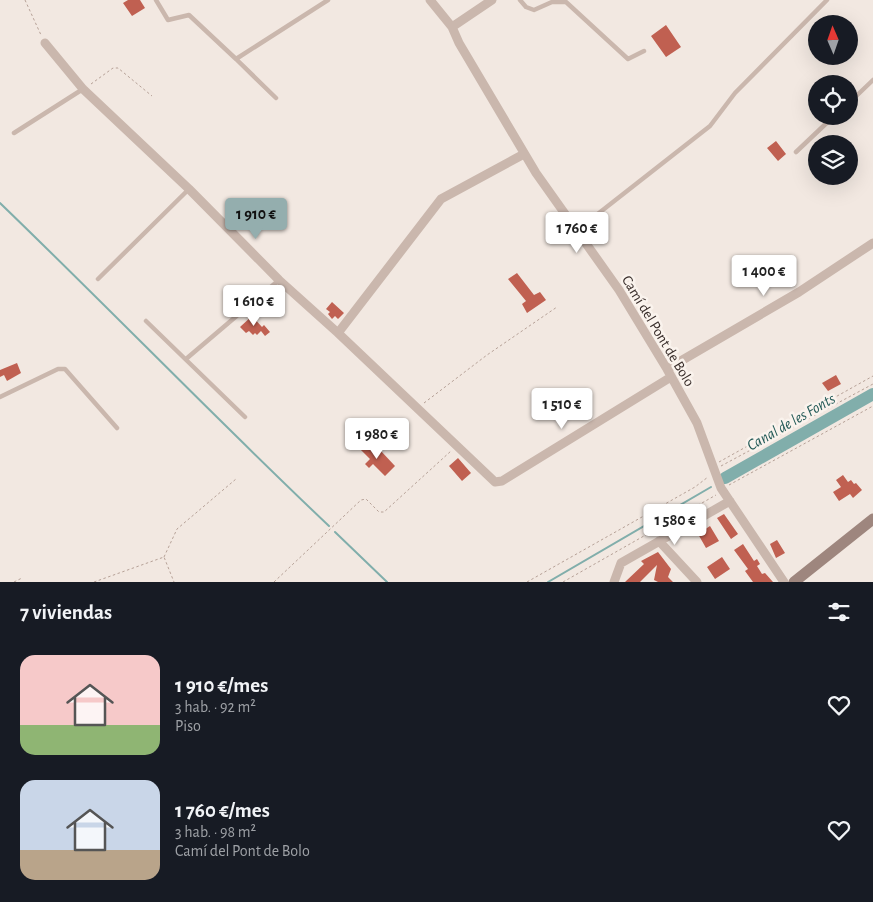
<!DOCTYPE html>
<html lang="es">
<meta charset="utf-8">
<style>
:root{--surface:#171b24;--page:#242831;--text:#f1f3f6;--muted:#9ea1a6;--accent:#94aeae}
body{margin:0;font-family:"Alegreya Sans",sans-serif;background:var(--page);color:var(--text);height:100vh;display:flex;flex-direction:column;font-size:19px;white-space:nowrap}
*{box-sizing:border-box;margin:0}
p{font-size:16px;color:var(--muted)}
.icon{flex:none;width:28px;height:28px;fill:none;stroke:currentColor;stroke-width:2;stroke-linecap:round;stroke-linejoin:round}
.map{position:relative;height:582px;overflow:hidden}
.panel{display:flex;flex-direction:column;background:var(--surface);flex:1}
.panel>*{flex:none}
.needle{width:32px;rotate:358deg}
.buttons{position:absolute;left:808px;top:15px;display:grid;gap:10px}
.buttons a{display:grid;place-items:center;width:50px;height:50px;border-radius:50%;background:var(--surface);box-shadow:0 5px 20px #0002;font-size:25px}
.price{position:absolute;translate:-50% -42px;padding:0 11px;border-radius:5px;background:#fff;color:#222;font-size:16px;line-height:32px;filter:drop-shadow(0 1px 2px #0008)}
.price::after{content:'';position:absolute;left:50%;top:30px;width:15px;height:11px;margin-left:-8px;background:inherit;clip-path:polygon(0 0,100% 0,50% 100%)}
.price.current{background:var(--accent);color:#111}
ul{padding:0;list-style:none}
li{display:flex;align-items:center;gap:15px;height:125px;padding:0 20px}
li span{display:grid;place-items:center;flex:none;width:140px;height:100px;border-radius:15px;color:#555}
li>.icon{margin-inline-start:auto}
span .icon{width:60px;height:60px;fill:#fffc;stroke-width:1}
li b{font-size:21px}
h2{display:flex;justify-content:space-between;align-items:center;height:60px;padding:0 20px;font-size:21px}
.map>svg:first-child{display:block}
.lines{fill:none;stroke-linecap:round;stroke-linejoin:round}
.stream{stroke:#81aeab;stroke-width:2}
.river{stroke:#81aeab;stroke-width:12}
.building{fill:#c06051}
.path{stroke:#b6a197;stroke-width:1;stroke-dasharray:2.5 2.5;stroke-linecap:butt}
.lane{stroke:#cab7ad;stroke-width:4.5}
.street{stroke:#cab7ad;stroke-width:9}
.secondary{stroke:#9e867e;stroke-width:11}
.labels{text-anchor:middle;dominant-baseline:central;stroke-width:5;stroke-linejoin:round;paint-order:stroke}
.street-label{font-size:15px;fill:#392e2b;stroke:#faf3ed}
.water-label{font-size:16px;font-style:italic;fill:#225956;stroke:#faf3ed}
</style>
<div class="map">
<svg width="873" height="582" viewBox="0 0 873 582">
<rect width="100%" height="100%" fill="#f2e8e1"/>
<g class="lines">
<path class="stream" d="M0,203C111,310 217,420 329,526
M335,532L387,582
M548,582L711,487"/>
<path class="river" d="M725,478L873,394"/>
</g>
<path class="building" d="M128,0H140L145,8L132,16L123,3Z
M666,25L681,47L666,57L651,36Z
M776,141L786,154L778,161L767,148Z
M517,273L534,295L540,292L546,300L527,313L522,304L526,301L508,279Z
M332,302L344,313L338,319L335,316L332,319L328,314L330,312L326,309Z
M252,316L262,327L264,325L270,332L265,336L261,331L257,335L255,333L253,335L249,331L246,333L240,327Z
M17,363L21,373L7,381L4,375L0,377V370Z
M836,375L841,384L828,391L822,383Z
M365,442L377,453L380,450L395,466L385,476L373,464L369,468L365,464L370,459L359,448Z
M458,458L471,473L462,481L449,466Z
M843,475L848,482L851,480L854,484L856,483L862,490L853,498L850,494L839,501L833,492L841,487L836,480Z
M724,514L738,534L731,539L717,518Z
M710,526L719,541L706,548L698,534Z
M777,540L785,553L776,558L770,544Z
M743,544L754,561L757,559L760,564L757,566L762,574L765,573L773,582H753L745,571L748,569L734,550Z
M658,552L671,569L668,577L673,582H658L654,580L657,565L640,582H625L644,564L641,561Z
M722,557L730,569L715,579L707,567Z"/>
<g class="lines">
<path class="path" d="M25,0L41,35
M91,84L113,68H118L152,96
M424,403L487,355L557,307
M719,462L873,376
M721,466L873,384
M729,485L873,406
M164,557L177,529L236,479
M14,582L22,578
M94,582L164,557L174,582
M274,582L361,500L366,499L379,512H384L451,451
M527,582L695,487L708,477
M563,582L716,495"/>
<path class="lane" d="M156,0L168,20L189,15L236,59L328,0
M520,0L526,7L534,10L552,2H566L628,59L644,51
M236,59L276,98
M849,103L873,80
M14,133L83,89
M796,152L834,116
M576,231L710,126L735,93L827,0
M98,279L189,189
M146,321L245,417
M186,359L279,280
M0,397L58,369H65L117,428"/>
<path class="street" d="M430,0L452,27L459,43L536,173L619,290L667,369L697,423L721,488L784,582
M452,27L492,0
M45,43L83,89L189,189L279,280L338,333L495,482L502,481L671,377
M338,333L441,199L524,154
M667,369L799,292L873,243
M659,541L697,582
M614,582L621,563L730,501"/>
<path class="secondary" d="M794,582L873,519"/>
</g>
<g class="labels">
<g class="street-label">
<text transform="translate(658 331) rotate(59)">Camí del Pont de Bolo</text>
</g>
<g class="water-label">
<text transform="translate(791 422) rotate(-30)">Canal de les Fonts</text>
</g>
</g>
</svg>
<div class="buttons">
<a><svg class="needle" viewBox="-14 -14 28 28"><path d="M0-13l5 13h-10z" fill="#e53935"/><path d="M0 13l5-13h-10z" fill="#9ea1a6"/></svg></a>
<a><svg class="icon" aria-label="locate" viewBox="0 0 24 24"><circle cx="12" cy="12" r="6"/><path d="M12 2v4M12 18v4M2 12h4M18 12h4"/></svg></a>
<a><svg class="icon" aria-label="layers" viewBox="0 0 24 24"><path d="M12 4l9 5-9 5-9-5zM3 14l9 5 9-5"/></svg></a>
</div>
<b class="price current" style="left:256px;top:240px">1 910 €</b>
<b class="price" style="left:577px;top:254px">1 760 €</b>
<b class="price" style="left:764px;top:297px">1 400 €</b>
<b class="price" style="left:254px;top:327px">1 610 €</b>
<b class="price" style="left:562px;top:430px">1 510 €</b>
<b class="price" style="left:377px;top:460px">1 980 €</b>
<b class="price" style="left:675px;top:546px">1 580 €</b>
</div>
<section class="panel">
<h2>7 viviendas<svg class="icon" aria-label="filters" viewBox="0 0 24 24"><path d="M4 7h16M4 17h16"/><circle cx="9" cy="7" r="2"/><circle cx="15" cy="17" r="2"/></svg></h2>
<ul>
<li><span style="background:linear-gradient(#f6c9c9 70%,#8fb573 0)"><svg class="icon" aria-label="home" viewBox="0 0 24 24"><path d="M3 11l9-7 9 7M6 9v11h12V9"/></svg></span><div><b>1 910 €/mes</b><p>3 hab. · 92 m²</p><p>Piso</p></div><svg class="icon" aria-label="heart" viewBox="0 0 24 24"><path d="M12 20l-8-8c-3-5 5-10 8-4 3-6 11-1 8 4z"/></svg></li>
<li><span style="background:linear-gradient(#c9d6e8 70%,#b9a48a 0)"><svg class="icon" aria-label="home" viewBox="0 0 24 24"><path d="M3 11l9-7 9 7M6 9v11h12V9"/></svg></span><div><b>1 760 €/mes</b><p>3 hab. · 98 m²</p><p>Camí del Pont de Bolo</p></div><svg class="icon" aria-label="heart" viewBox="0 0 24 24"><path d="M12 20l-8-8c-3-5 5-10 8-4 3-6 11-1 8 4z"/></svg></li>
</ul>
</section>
